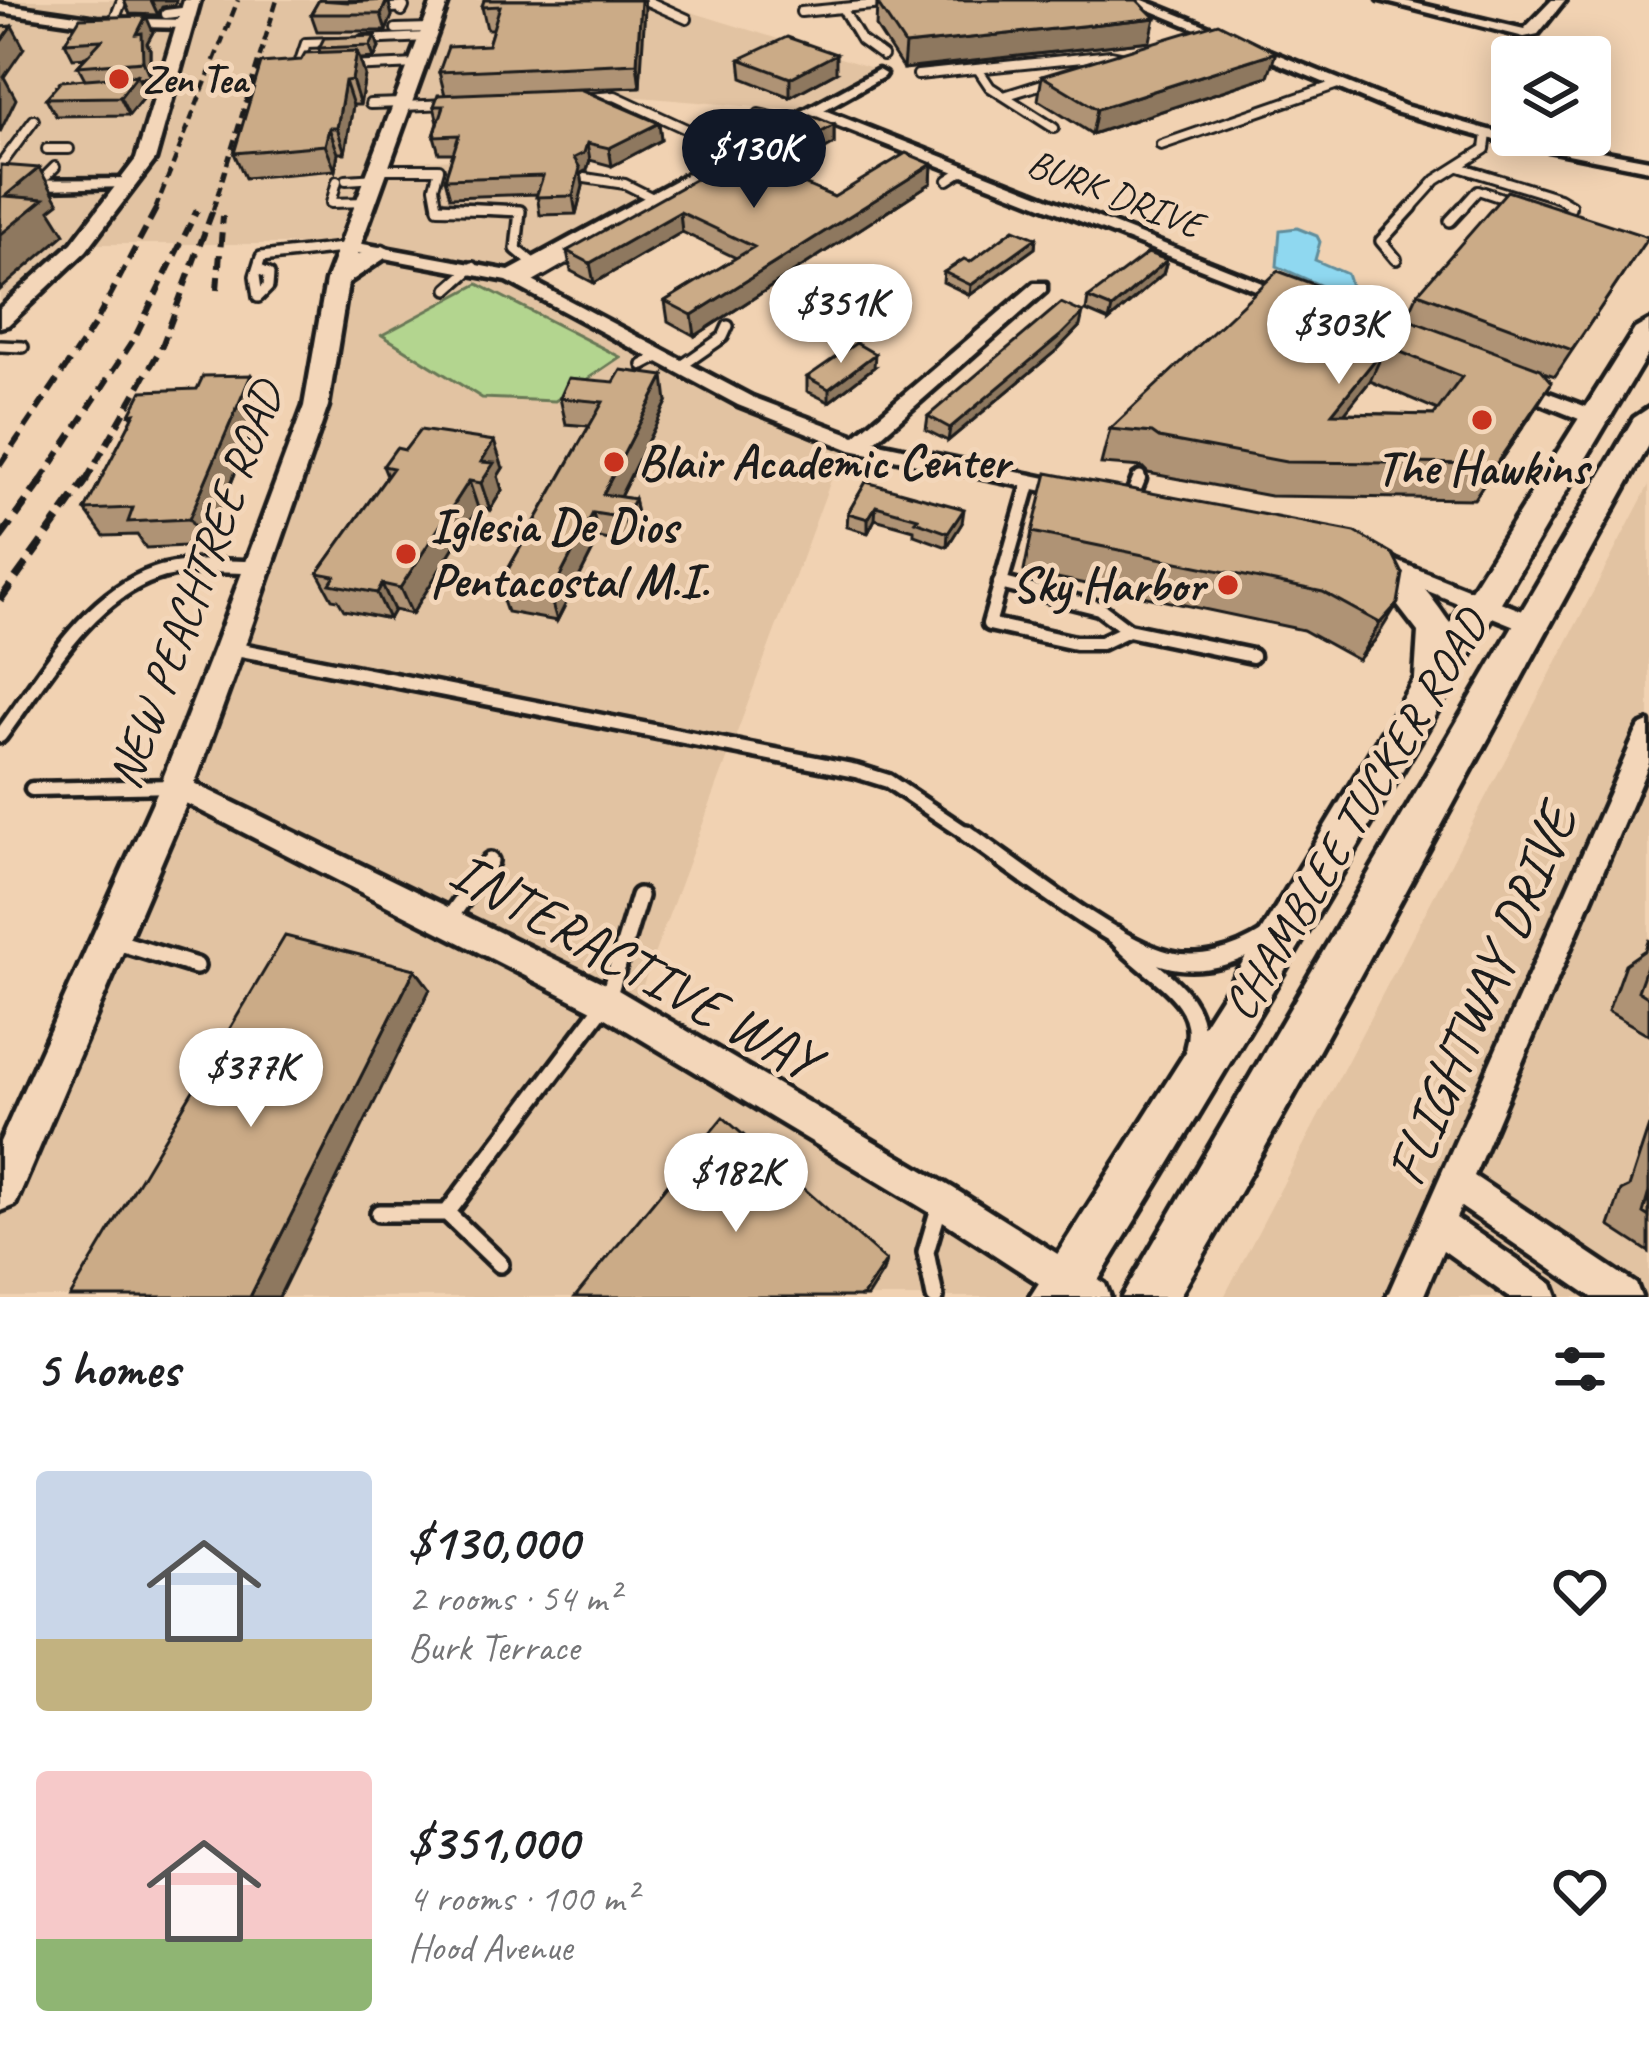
<!DOCTYPE html>
<meta charset="utf-8">
<style>
:root{--surface:#fff;--page:#f6f6f6;--text:#202124;--muted:#757577;--accent:#111827}
body{margin:0;font-family:Caveat,sans-serif;background:var(--page);color:var(--text);height:100vh;display:flex;flex-direction:column;font-size:45px;white-space:nowrap}
*{box-sizing:border-box;margin:0}
p{font-size:39px;color:var(--muted)}
.icon{flex:none;width:66px;height:66px;fill:none;stroke:currentColor;stroke-width:2;stroke-linecap:round;stroke-linejoin:round}
.map{position:relative;height:1297px;overflow:hidden}
.side{display:flex;flex-direction:column;background:var(--surface);flex:1}
.side>*{flex:none}
.buttons{position:absolute;left:1491px;top:36px;display:grid;gap:24px}
.buttons a{display:grid;place-items:center;width:120px;height:120px;border-radius:12px;background:var(--surface);box-shadow:0 6px 30px #0003;font-size:60px}
.price{position:absolute;translate:-50% -102px;padding:0 27px;border-radius:42px;background:#fff;color:#222;font-size:39px;line-height:78px;filter:drop-shadow(0 3px 6px #0008)}
.price::after{content:'';position:absolute;left:50%;top:72px;width:36px;height:27px;margin-left:-18px;background:inherit;clip-path:polygon(0 0,100% 0,50% 100%)}
.price.current{background:var(--accent);color:#fff}
ul{padding:0;list-style:none}
li{display:flex;align-items:center;gap:36px;height:300px;padding:0 36px}
li span{display:grid;place-items:center;flex:none;width:336px;height:240px;border-radius:12px;color:#555}
li>.icon{margin-inline-start:auto}
span .icon{width:144px;height:144px;fill:#fffc;stroke-width:1}
li b{font-size:51px}
h2{display:flex;justify-content:space-between;align-items:center;height:144px;padding:0 36px;font-size:51px}
.map>svg:first-child{display:block}
.built{fill:#e2c3a2}
.green{fill:#b3d58f;stroke:#687856;stroke-width:3}
.water{fill:#8fd8f0;stroke:#618d9b;stroke-width:3}
.lines{fill:none;stroke-linecap:round;stroke-linejoin:round}
.service-far3-casing{stroke:#1c1c1c;stroke-width:14}
.service-far2-casing{stroke:#1c1c1c;stroke-width:16}
.service-far1-casing{stroke:#1c1c1c;stroke-width:21}
.service-casing{stroke:#1c1c1c;stroke-width:24}
.minor-casing{stroke:#1c1c1c;stroke-width:9}
.tertiary-casing{stroke:#1c1c1c;stroke-width:9}
.secondary-casing{stroke:#1c1c1c;stroke-width:9}
.service-far3{stroke:#f3d6b9;stroke-width:8}
.service-far2{stroke:#f3d6b9;stroke-width:9}
.service-far1{stroke:#f3d6b9;stroke-width:12}
.service{stroke:#f3d6b9;stroke-width:15}
.minor{fill:#f3d6b9;fill-rule:evenodd}
.tertiary{fill:#f3d6b9;fill-rule:evenodd}
.secondary{fill:#f3d6b9;fill-rule:evenodd}
.rail-far2{stroke:#1c1c1c;stroke-width:4.5;stroke-dasharray:10 6;stroke-linecap:butt}
.rail-far1{stroke:#1c1c1c;stroke-width:6;stroke-dasharray:14 8;stroke-linecap:butt}
.rail{stroke:#1c1c1c;stroke-width:8;stroke-dasharray:18 9;stroke-linecap:butt}
.wall{fill:#af9374;stroke:#1c1c1c;stroke-width:3;fill-rule:evenodd}
.shaded-wall{fill:#8e785e;stroke:#1c1c1c;stroke-width:3}
.building{fill:#cbab87;stroke:#1c1c1c;stroke-width:3;fill-rule:evenodd}
.poi-dot{fill:#c8321e;stroke:#f3d6b9;stroke-width:4.5}
.labels{text-anchor:middle;dominant-baseline:central;stroke-width:10;stroke-linejoin:round;paint-order:stroke}
.far-poi-label{font-size:39px;font-weight:bold;fill:#1c1c1c;stroke:#f3d6b9;text-anchor:start}
.far-street-label{font-size:39px;fill:#1c1c1c;stroke:#f3d6b9}
.poi-label{font-size:48px;font-weight:bold;fill:#1c1c1c;stroke:#f3d6b9;text-anchor:start}
.street-label{font-size:48px;fill:#1c1c1c;stroke:#f3d6b9}
.near-street-label{font-size:57px;fill:#1c1c1c;stroke:#f3d6b9}
</style>
<div class="map">
<svg width="1649" height="1297" viewBox="0 0 1649 1297">
<rect width="100%" height="100%" fill="#f1d2b2"/>
<filter id="ink" filterUnits="userSpaceOnUse"><feTurbulence type="fractalNoise" baseFrequency=".00833" numOctaves="2"/><feDisplacementMap in="SourceGraphic" scale="24" xChannelSelector="R" yChannelSelector="G"/><feConvolveMatrix kernelMatrix="1 2 1 2 8 2 1 2 1" color-interpolation-filters="sRGB"/></filter>
<g filter="url(#ink)">
<path class="built" d="M0,0H652L879,70L804,111L639,97L401,100L377,163L534,155L667,193L514,276L843,448L632,1014L1050,1297H0V1204L303,453L352,244H85L0,325Z
M1649,485V1297H1224Z"/>
<path class="green" d="M478,284L620,357L555,401L482,398L382,335Z"/>
<path class="water" d="M1297,228L1317,236L1320,242L1315,260L1347,274L1351,286L1331,290L1277,266L1280,230Z"/>
<g class="lines">
<defs>
<path id="service-far3" d="M645,0L687,19
M842,8L861,40L883,56
M379,9L404,7L402,11
M801,12L893,3
M166,14L190,11
M113,23L122,0
M396,29L431,28
M362,40L428,37
M348,67L418,64
M978,69L990,87L1054,128
M297,70L306,43L336,42
M918,75L1111,55L1126,58
M127,87L165,84
M1004,96L1052,81
M587,98L615,96L736,152
M370,104L404,103
M403,106L447,104
M759,114L791,121
M1161,145L1338,84
M47,149H69
M0,166L34,120
M1459,167L1559,198L1571,205L1568,210
M381,169H439L434,187L438,209L484,210
M585,178L625,184L653,198
M346,180L377,178
M948,180L962,171
M337,181L331,203L367,202
M38,184L55,167
M1409,210L1436,180L1485,149L1487,134
M1460,210L1478,190L1517,203"/>
<path id="service-far2" d="M438,207L520,211L516,249L534,264
M1563,218L1570,207
M1450,221L1463,207
M1396,259L1381,241L1412,207
M258,269L269,274L268,287L258,297
M522,283L564,259L581,258
M448,289L473,267
M258,297L255,276L261,257L352,247
M0,346L23,347
M643,365L660,356
M680,367L723,337L728,326
M1138,482L1140,476"/>
<path id="service-far1" d="M1030,481L989,624L1075,643H1101L1128,630L1252,656
M1130,501L1139,479
M1000,583L1099,608L1128,630
M231,648L856,771L888,781L970,836
M0,736C42,680 85,598 155,574C187,563 225,567 258,567
M32,789L175,786"/>
<path id="service" d="M966,833C1015,867 1114,946 1167,959C1200,968 1238,956 1266,938
M448,920L490,861
M1115,935C1142,970 1209,995 1193,1048
M114,941L196,966
M379,1213H447L607,1001L639,896
M447,1213L500,1264
M935,1297L926,1252L941,1201"/>
<path id="minor" d="M1126,0H1143L1405,106L1489,130L1649,160V170L1487,138L1395,112Z
M1379,0H1401L1524,29L1552,0H1565L1538,34L1524,37Z
M0,4L97,18L186,20L192,24L186,28L97,26L0,12Z
M878,70L885,74L883,77L824,110L1301,298L1292,303L1286,302L813,116L525,277L752,397L855,436L1034,283H1046V291L874,442L1084,486L1088,491L1084,496L1077,498L851,450L738,405L507,281L352,252L344,247L352,242L509,271Z
M133,179L135,182L127,187L0,190V180Z
M1514,380L1603,413L1606,418L1603,423H1589L1507,390L1504,386Z
M1379,554L1538,617L1542,623L1538,629H1522L1371,568L1368,562L1371,556Z
M1649,722V763L1474,1176L1636,1284L1641,1297H1592L1461,1207L1456,1218L1552,1284L1557,1297H1509L1443,1250L1423,1297H1387L1636,733L1640,726Z
M177,775L618,990L953,1188L1105,1284L1110,1297H1060L929,1212L596,1012L168,794L164,786L168,778Z"/>
<path id="tertiary" d="M184,0H200L155,160L86,251L8,325L0,327V308L72,243L136,159Z
M433,0H449L357,255L383,246L394,252L348,283L328,406L244,648L194,786L15,1205L0,1211V1142L160,786L214,648L304,406L326,281Z"/>
<path id="secondary" d="M1649,321V352C1461,667 1280,985 1088,1297H1030L1233,978L1415,678L1418,632L1385,589L1348,566L1343,557L1348,548C1389,536 1430,594 1450,623L1635,329Z
M1649,408V445C1491,728 1343,1017 1179,1297H1122L1634,418Z"/>
</defs>
<use href="#service-far3" class="service-far3-casing"/>
<use href="#service-far2" class="service-far2-casing"/>
<use href="#service-far1" class="service-far1-casing"/>
<use href="#service" class="service-casing"/>
<use href="#minor" class="minor-casing"/>
<use href="#tertiary" class="tertiary-casing"/>
<use href="#secondary" class="secondary-casing"/>
<use href="#service-far3" class="service-far3"/>
<use href="#service-far2" class="service-far2"/>
<use href="#service-far1" class="service-far1"/>
<use href="#service" class="service"/>
<use href="#minor" class="minor"/>
<use href="#tertiary" class="tertiary"/>
<use href="#secondary" class="secondary"/>
<path class="rail-far2" d="M155,210L238,0
M213,210L277,0"/>
<path class="rail-far1" d="M217,290L223,216
M0,465L95,324L157,207
M40,482L134,339L197,210
M85,482L162,346L214,207"/>
<path class="rail" d="M0,538L43,479
M0,600L87,479"/>
</g>
<path class="wall" d="M124,0H176L175,5L162,7L158,15L130,14Z
M319,0H388L392,16L386,31H317L311,14Z
M484,0H644L640,87L581,89L659,123L661,140L612,166L590,160L587,170L581,173L583,186L576,214L540,215L537,194L450,197L445,179L453,153H439L434,136L438,123L434,106L445,95L439,72L488,45L493,29H487L482,7Z
M877,3L1150,41L903,69L876,27Z
M153,32L147,43L150,49V77L139,78L146,94L129,115L56,116L46,98L85,79L78,66L86,57L73,58L65,42Z
M375,36L379,48L374,58L360,59L365,75L360,105H353L345,153H338L335,170L245,178L234,153L301,60L320,53L319,48Z
M740,59L836,72L790,97L742,78Z
M1042,76H1268L1092,134L1038,100Z
M834,125V144L781,175L834,197L932,164L931,183L695,336L668,321L665,301L736,258L682,232L594,283L571,271L567,251Z
M1648,237L1555,376L1543,372L1530,417L1474,499L1270,496L1148,473L1142,467L1101,464L1110,429L1406,319L1418,293ZM1370,381L1438,410L1434,415L1344,413Z
M1036,238L1035,248L970,295L943,282L944,272Z
M1167,260L1163,274L1109,321L1086,311L1088,298Z
M1080,326L1057,350L948,441L926,430L928,416Z
M874,367L829,402L807,391V377Z
M251,375L264,402L206,545L146,548L137,535L104,536L85,510L133,418L130,414L197,389Z
M560,398L667,402L620,497L634,499L639,525L630,544L599,538L557,621L507,612L498,587L589,426L566,424Z
M383,466L503,468L498,476L502,490L490,510L478,508L412,614L394,610L389,619L344,610L338,600L332,599L318,573L387,476Z
M866,482L962,523L947,547L914,535V530L875,519L868,533L847,527L848,513Z
M1032,532L1403,574L1375,640L1358,660L1303,630L1024,571Z
M1649,939V1035L1608,1011L1625,964L1645,950Z
M1649,1126V1252L1609,1226L1621,1191L1629,1187Z"/>
<path class="shaded-wall" d="M151,0H176L175,5L162,7L158,15Z
M388,0L392,16L386,31L381,14Z
M641,0H644L645,9L640,87L637,63Z
M146,16L153,32L147,43L150,49V77L143,61L137,34Z
M1155,18L1150,41L903,69L905,45Z
M12,26L24,48L4,77L16,99L0,132V43Z
M375,36L379,48L374,58L370,46Z
M357,51L365,75L360,105L352,80Z
M1276,52L1268,76L1092,134L1097,109Z
M836,54V72L790,97V78Z
M137,75L146,94L129,115L120,97Z
M345,81L353,105L345,153L337,128Z
M659,123L661,140L612,166L609,148Z
M834,125V144L763,185L762,166Z
M329,128L338,153L335,170L325,145Z
M587,143L590,160L587,170L581,173L583,186L576,214L573,196L574,158Z
M932,164L931,183L695,336L692,315Z
M39,168L59,203L50,210L65,234L0,290V235L5,196Z
M680,212L682,232L594,283L590,263Z
M1036,238L1035,248L970,295L971,285Z
M1167,260L1163,274L1109,321L1112,308Z
M1083,313L1080,326L1057,350L948,441L950,428Z
M1386,346L1370,381L1317,448L1332,413Z
M875,354L874,367L829,402V389Z
M251,375L264,402L206,545L189,519Z
M664,376L667,402L611,515L603,494Z
M1552,382L1530,417L1474,499L1496,464Z
M494,441L503,468L498,476L502,490L490,510L481,483V462Z
M469,481L478,508L412,614L400,588Z
M634,499L639,525L630,544L625,518Z
M876,506L875,519L868,533V519Z
M964,509L962,523L947,547L948,533Z
M593,513L599,538L557,621L550,596Z
M382,584L394,610L389,619L377,593Z
M1398,603L1375,640L1358,660L1380,623Z
M415,969L430,989L279,1297H250Z
M886,1261L883,1272L867,1297H862Z"/>
<path class="building" d="M319,0L348,2L387,0L381,14H311Z
M484,0H641L637,63L439,72L448,47L488,45L500,6L482,7Z
M911,0H1137L1155,18L905,45L877,3Z
M146,16L137,34L142,33L143,61L78,66L102,40L65,42L80,18Z
M1218,23L1276,52L1097,109L1042,76Z
M12,26L0,43V27Z
M375,36L370,46L319,48L324,38Z
M787,37L836,54L790,78L740,59Z
M357,51L352,80L345,81L337,128H329L325,145L234,153L261,63L301,60L305,53Z
M137,75L120,97L46,98L61,81Z
M580,89L659,123L609,148L587,143L584,153L574,158L580,168L573,196L536,197L543,176L445,179L459,135L434,136L444,106H434L438,95Z
M810,115L834,125L762,166L834,197L906,153L932,164L692,315L665,301L754,247L680,212L590,263L567,251Z
M1,165L39,168L5,196L44,199L0,235Z
M1507,191L1648,237L1572,350L1418,293Z
M1014,229L1036,238L971,285L944,272L964,259L970,262Z
M1148,253L1167,260L1112,308L1088,298Z
M1278,271L1541,369L1552,382L1496,464L1286,462L1159,438L1152,433L1110,429ZM1386,346L1462,377L1434,415L1332,413Z
M1061,303L1083,313L1060,336L950,428L928,416Z
M856,343L875,354L829,389L807,377Z
M621,370L664,376L603,494L634,499L625,518L593,513L550,596L498,587L603,402L560,398L569,378L614,382Z
M251,375L189,519L128,522L133,508L85,510L135,413L130,414L142,391L197,389L203,376Z
M420,430L494,441L481,462L494,463L481,483L469,481L400,588L382,584L377,593L330,584L335,576L318,573L393,468L383,466L396,448L405,450Z
M1047,473L1355,532L1393,554L1403,574L1398,603L1380,623L1323,592L1032,532Z
M866,482L964,509L948,533L915,521L918,518L876,506L868,519L848,513Z
M285,936L415,969L250,1297H70Z
M1649,960V998L1638,991Z
M723,1117L886,1261L862,1297H575Z
M1649,1192V1217L1643,1213Z"/>
</g>
<g class="poi-dot">
<circle cx="119" cy="79" r="12"/>
<circle cx="1482" cy="420" r="12"/>
<circle cx="614" cy="462" r="12"/>
<circle cx="406" cy="554" r="12"/>
<circle cx="1228" cy="585" r="12"/>
</g>
<g class="labels">
<g class="far-poi-label">
<text x="143" y="79">Zen Tea</text>
</g>
<g class="far-street-label">
<text transform="translate(1115 194) rotate(21)">BURK DRIVE</text>
</g>
<g class="poi-label">
<text x="638" y="462">Blair Academic Center</text>
<text x="1482" y="468" text-anchor="middle">The Hawkins</text>
<text x="430" y="526">Iglesia De Dios<tspan x="430" dy="55">Pentacostal M.I.</tspan></text>
<text x="1204" y="585" text-anchor="end">Sky Harbor</text>
</g>
<g class="street-label">
<text transform="translate(195 585) rotate(-70)">NEW PEACHTREE ROAD</text>
<text transform="translate(1355 815) rotate(-59)">CHAMBLEE TUCKER ROAD</text>
</g>
<g class="near-street-label">
<text transform="translate(635 965) rotate(29)">INTERACTIVE WAY</text>
<text transform="translate(1481 995) rotate(-67)">FLIGHTWAY DRIVE</text>
</g>
</g>
</svg>
<div class="buttons">
<a><svg class="icon" aria-label="layers" viewBox="0 0 24 24"><path d="M12 4l9 5-9 5-9-5zM3 14l9 5 9-5"/></svg></a>
</div>
<b class="price current" style="left:754px;top:211px">$130K</b>
<b class="price" style="left:841px;top:366px">$351K</b>
<b class="price" style="left:1339px;top:387px">$303K</b>
<b class="price" style="left:251px;top:1130px">$377K</b>
<b class="price" style="left:736px;top:1235px">$182K</b>
</div>
<section class="side">
<h2>5 homes<svg class="icon" aria-label="filters" viewBox="0 0 24 24"><path d="M4 7h16M4 17h16"/><circle cx="9" cy="7" r="2"/><circle cx="15" cy="17" r="2"/></svg></h2>
<ul>
<li><span style="background:linear-gradient(#c9d6e8 70%,#c2b280 0)"><svg class="icon" aria-label="home" viewBox="0 0 24 24"><path d="M3 11l9-7 9 7M6 9v11h12V9"/></svg></span><div><b>$130,000</b><p>2 rooms · 54 m²</p><p>Burk Terrace</p></div><svg class="icon" aria-label="heart" viewBox="0 0 24 24"><path d="M12 20l-8-8c-3-5 5-10 8-4 3-6 11-1 8 4z"/></svg></li>
<li><span style="background:linear-gradient(#f6c9c9 70%,#8fb573 0)"><svg class="icon" aria-label="home" viewBox="0 0 24 24"><path d="M3 11l9-7 9 7M6 9v11h12V9"/></svg></span><div><b>$351,000</b><p>4 rooms · 100 m²</p><p>Hood Avenue</p></div><svg class="icon" aria-label="heart" viewBox="0 0 24 24"><path d="M12 20l-8-8c-3-5 5-10 8-4 3-6 11-1 8 4z"/></svg></li>
</ul>
</section>
